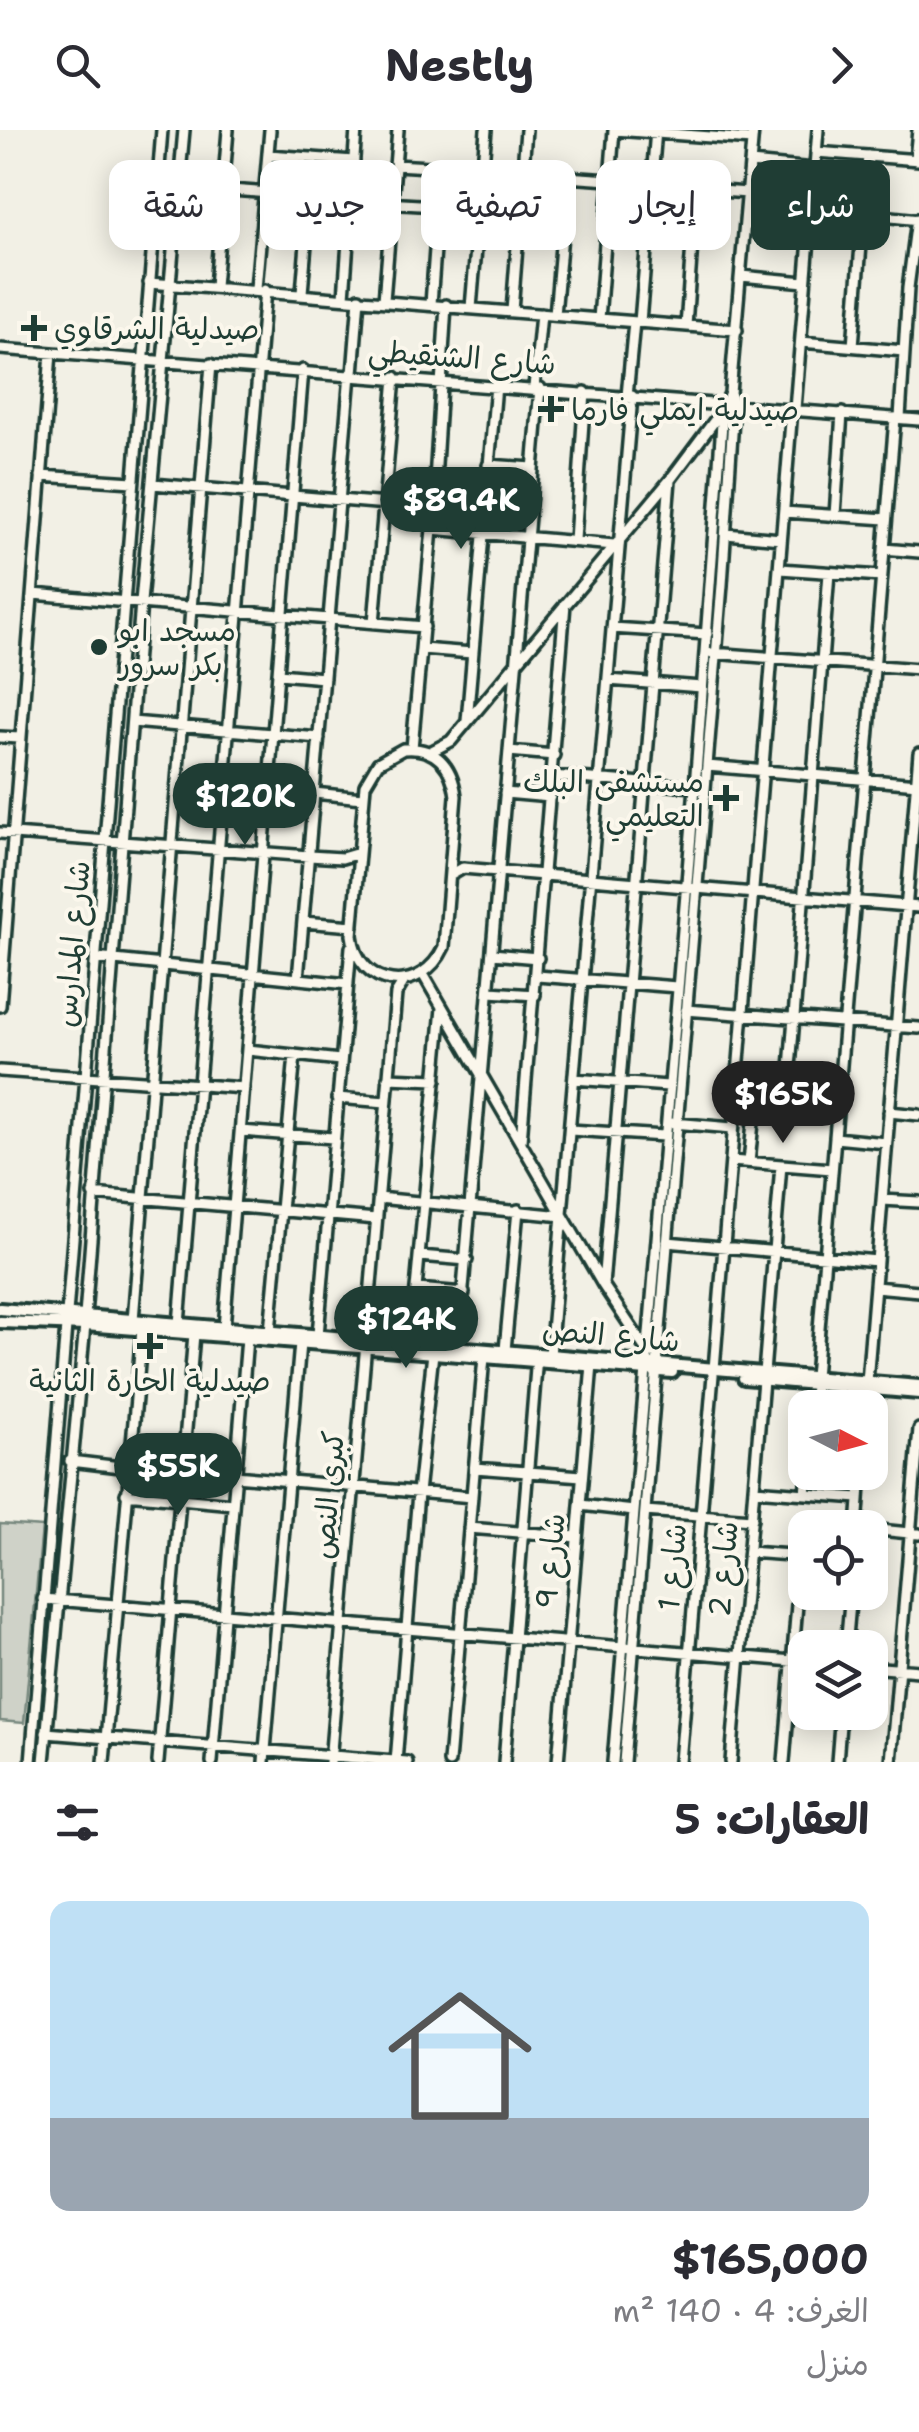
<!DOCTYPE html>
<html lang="ar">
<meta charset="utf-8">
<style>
:root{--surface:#fff;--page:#f2f2f3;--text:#2b2b33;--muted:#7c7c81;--line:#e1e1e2;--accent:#1f3d34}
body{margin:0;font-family:"Shantell Sans","Playpen Sans Arabic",sans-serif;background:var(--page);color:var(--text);direction:rtl;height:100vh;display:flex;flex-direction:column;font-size:38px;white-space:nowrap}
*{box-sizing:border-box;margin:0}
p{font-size:32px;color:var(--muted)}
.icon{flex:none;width:55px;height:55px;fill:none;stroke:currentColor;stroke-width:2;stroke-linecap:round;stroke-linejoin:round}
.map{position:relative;height:1632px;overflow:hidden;direction:ltr}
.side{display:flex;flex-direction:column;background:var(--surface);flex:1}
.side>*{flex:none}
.banner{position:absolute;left:30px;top:30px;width:860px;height:90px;direction:rtl;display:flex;gap:20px}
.needle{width:65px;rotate:96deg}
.controls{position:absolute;left:788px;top:1260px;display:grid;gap:20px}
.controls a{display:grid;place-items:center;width:100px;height:100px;border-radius:20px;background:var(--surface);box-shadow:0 5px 25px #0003;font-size:50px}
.price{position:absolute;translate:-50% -85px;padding:0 22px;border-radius:35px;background:var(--accent);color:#fff;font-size:32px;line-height:65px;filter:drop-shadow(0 2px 5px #0008)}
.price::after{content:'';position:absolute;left:50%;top:60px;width:30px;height:22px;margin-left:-15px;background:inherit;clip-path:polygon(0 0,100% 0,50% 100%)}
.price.selected{background:#222;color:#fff}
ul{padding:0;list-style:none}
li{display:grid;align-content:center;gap:20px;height:530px;padding:0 50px}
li+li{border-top:2px solid var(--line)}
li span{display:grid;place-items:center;height:310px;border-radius:20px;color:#555}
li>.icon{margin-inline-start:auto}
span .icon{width:180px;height:180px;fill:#fffc;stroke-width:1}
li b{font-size:42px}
h2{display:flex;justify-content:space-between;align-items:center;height:120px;padding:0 50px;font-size:42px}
.tag{padding:0 35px;border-radius:20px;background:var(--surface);box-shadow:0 5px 25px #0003;font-size:35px;line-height:90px}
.tag.selected{background:var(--accent);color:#fff}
header{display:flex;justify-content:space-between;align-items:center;height:130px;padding:0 50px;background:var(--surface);font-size:45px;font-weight:700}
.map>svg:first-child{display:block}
.green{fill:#cfd2c8;stroke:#77887e;stroke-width:2.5}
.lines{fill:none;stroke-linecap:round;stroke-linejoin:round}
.minor-casing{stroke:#1f3d34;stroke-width:16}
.major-casing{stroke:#1f3d34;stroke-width:18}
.minor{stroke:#fbf7ec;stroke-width:9}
.major{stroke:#fbf7ec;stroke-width:10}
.poi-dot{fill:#1f3d34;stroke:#fbf7ec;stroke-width:4}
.labels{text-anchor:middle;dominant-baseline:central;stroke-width:8;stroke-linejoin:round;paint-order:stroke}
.poi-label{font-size:30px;fill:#1f3d34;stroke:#fbf7ec;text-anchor:start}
.street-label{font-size:30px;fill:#1f3d34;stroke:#fbf7ec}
</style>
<header><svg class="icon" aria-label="forward" viewBox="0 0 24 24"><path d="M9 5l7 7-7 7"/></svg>Nestly<svg class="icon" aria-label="search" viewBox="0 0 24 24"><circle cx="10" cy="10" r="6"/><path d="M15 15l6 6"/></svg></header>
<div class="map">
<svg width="919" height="1632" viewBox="0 0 919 1632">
<rect width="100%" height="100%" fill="#f2f0e5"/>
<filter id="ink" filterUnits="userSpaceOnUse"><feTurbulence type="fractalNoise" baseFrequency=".01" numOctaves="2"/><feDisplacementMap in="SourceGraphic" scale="20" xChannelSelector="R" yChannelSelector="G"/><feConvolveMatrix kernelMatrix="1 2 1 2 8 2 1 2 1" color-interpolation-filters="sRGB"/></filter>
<g filter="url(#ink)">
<path class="green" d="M0,1394L42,1397L24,1593L0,1591Z"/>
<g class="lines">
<defs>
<path id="minor" d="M615,0L752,10
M816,22L919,30
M268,25L354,31
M915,30L918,0
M750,33L814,39
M395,35L482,40
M522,44L610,50
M178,56L310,66
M651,56L748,63
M351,71L437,76
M479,81L564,86
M864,84L919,90
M607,93L693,99
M810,98L862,103
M741,146L805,152
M149,153L737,200
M215,157L228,0
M256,159L270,0
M302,163L313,28
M344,167L356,0
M384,170L398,0
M431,174L441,38
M471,178L486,0
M512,181L526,0
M555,185L567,47
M599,189L614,0
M640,192L656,0
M686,196L696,59
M801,212L904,221
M853,216L868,26
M0,219L919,290
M353,244L359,168
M534,258L541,184
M627,266L634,192
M795,279L818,0
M900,288L908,158L917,89
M488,335L533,338
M41,346L133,352
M153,354L434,378
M784,382L886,389
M835,385L842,283
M432,399L614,415
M726,404L781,409
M575,410L585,262
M884,419L919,422
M780,439L881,446
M33,464L424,497
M374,493L395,247
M612,498L707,504
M422,519L472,523
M712,523L919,539
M279,544L324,548
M608,550L702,557
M467,591L496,255
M132,592L319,608
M0,607L20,608
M412,618L432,399L446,175
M403,619C435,616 452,635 456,666L444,817C421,867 358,859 352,805L365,655L378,633Z
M509,621L554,625
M430,622L451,611L467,592L670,350L721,282
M707,636L918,654
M552,646L695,657
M314,663L362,668
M505,663L550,667
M0,703L309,726L342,728L359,723
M451,745L463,738L919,777
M303,792L353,796
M492,824L538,828
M95,828L348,854
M423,844L603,1155L649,1224
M537,846L677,857
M298,849L350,244
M489,862L535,865
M0,876L51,223
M686,880L919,898
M248,920L340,930
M0,941L244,958
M388,948L436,950
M574,949L668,956
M337,968L386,972
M736,972L837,980
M787,976L829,443
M889,982L919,985
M673,993L733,998
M570,1000L664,1006
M241,1001L333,1008
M835,1008L886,1013
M521,1011L565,474
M731,1031L832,1039
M749,1032L755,973
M93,1064L376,1089
M378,1068L563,1086
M882,1070L919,1072
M667,1112L877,1131
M420,1126L467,1130
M603,1155L670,350
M875,1157L919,1161
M417,1159L464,1163
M85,1186L141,472L184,0
M133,1190L211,234
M179,1194L265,160
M224,1198L303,240
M270,1202L295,925
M318,1205L351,817
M411,1213L442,878
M458,1217L540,258
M505,1220L518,1080
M550,1225L632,266
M714,1239L792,279
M764,1243L781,1035
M815,1247L895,288
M867,1252L919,623
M813,1278L815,1255
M866,1278L868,1258
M131,1315L237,1324
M70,1331L129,1338
M475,1338L582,1346
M235,1346L472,1367
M754,1360L859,1368
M126,1364L233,1374
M805,1364L807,1342
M580,1375L634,1381
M645,1381L752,1389
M469,1398L577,1407
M857,1398L861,1342
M870,1399L919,1404
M749,1422L805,1426
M43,1469L805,1532
M846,1518L851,1462
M870,1537L919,1541
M46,1603L407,1632
M31,1632L162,0
M44,1632L85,1195
M104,1632L142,1200
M158,1632L194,1204
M212,1632L247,1208
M264,1632L300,1213
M330,1632L396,864L404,851
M396,1632L418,1363L433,1223
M449,1632L484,1227
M504,1632L537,1226
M558,1632L592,1235
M613,1632L695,657L723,280L730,263
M624,1632L722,455L734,274L730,263L753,0
M680,1632L713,1245
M731,1632L763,1250
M784,1632L801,1426
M837,1632L841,1582
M891,1632L919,1299"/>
<path id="major" d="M0,1179L919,1256
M0,1192L85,1195L672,1242
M744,1248L919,1263"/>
</defs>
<use href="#minor" class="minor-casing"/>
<use href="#major" class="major-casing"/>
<use href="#minor" class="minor"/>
<use href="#major" class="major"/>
</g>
</g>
<g class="poi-dot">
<path d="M29 183h10v10h10v10h-10v10h-10v-10h-10v-10h10z"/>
<path d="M546 264h10v10h10v10h-10v10h-10v-10h-10v-10h10z"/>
<circle cx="99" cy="517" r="10"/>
<path d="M721 653h10v10h10v10h-10v10h-10v-10h-10v-10h10z"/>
<path d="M145 1201h10v10h10v10h-10v10h-10v-10h-10v-10h10z"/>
</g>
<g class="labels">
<g class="poi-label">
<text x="54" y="198">صيدلية الشرقاوي</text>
<text x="571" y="279">صيدلية ايملي فارما</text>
<text x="119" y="500">مسجد ابو<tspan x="119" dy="34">بكر سرور</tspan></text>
<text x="704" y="651" text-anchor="end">مستشفى البلك<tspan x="704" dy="34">التعليمي</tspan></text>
<text x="150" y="1250" text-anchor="middle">صيدلية الحارة الثانية</text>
</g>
<g class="street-label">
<text transform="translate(462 227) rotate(4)">شارع الشنقيطي</text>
<text transform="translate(72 814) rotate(-85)">شارع المدارس</text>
<text transform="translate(611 1205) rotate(5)">شارع النص</text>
<text transform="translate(328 1365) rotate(-85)">كبري النص</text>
<text transform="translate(550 1431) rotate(-85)">شارع 9</text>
<text transform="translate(672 1437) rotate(-85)">شارع 1</text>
<text transform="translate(723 1439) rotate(-85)">شارع 2</text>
</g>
</g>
</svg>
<div class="controls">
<a><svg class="needle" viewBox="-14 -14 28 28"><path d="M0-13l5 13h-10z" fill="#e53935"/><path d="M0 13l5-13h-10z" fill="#7c7c81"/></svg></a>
<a><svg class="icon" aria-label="locate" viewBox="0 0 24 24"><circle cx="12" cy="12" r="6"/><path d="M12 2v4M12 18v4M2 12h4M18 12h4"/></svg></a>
<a><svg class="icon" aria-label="layers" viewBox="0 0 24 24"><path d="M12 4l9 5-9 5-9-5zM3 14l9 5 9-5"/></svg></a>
</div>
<b class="price" style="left:461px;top:422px">$89.4K</b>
<b class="price" style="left:245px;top:718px">$120K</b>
<b class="price selected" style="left:783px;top:1016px">$165K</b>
<b class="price" style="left:406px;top:1241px">$124K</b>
<b class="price" style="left:178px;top:1388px">$55K</b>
<div class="banner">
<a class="tag selected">شراء</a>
<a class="tag">إيجار</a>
<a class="tag">تصفية</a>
<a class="tag">جديد</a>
<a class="tag">شقة</a>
</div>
</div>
<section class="side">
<h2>العقارات: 5<svg class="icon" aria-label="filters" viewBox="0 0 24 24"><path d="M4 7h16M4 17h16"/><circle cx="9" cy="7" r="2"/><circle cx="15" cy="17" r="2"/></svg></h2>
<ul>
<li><span style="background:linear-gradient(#bfe0f5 70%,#9aa5b1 0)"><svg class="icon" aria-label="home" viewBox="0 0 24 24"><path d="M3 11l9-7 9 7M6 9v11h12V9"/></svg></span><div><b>$165,000</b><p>الغرف: 4 · 140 m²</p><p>منزل</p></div></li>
</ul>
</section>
